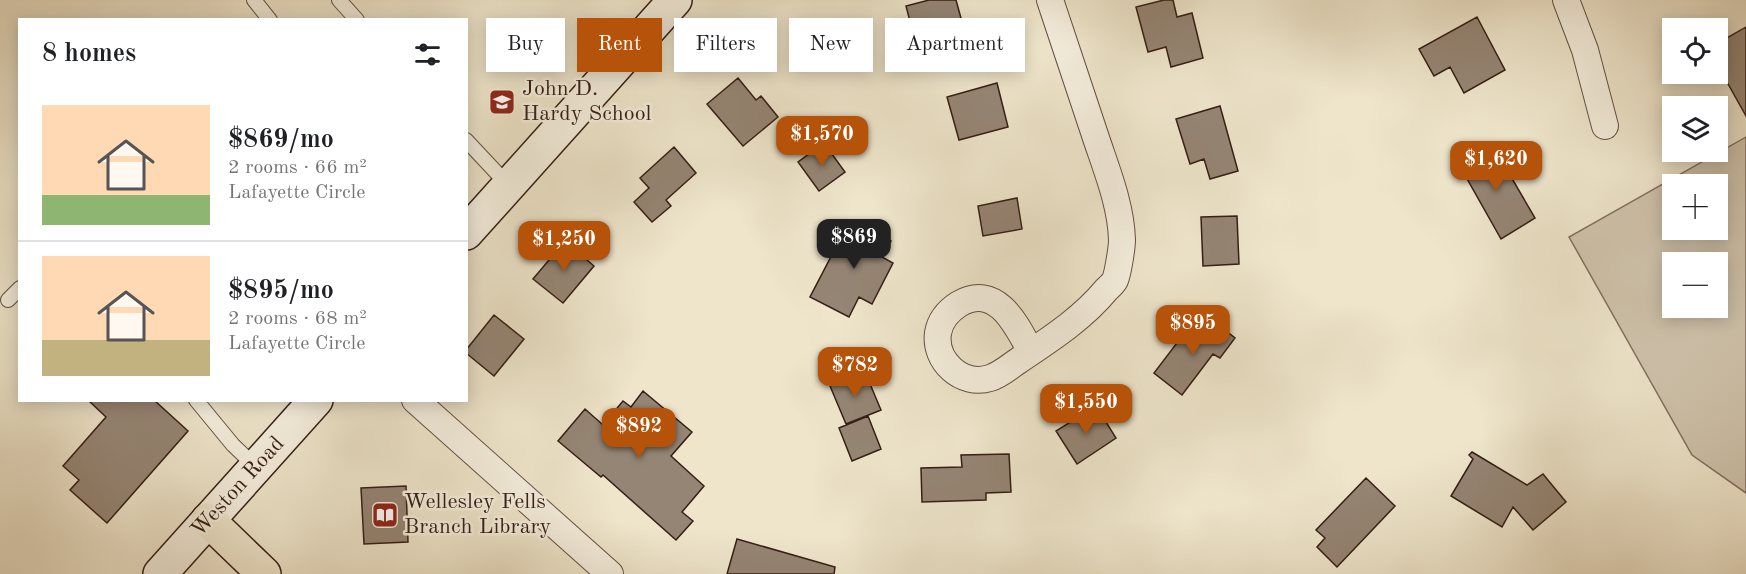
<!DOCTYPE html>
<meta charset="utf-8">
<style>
:root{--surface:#fff;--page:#f2f2f2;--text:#202124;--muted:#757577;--line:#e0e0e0;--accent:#b45309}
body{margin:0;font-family:"Old Standard TT",serif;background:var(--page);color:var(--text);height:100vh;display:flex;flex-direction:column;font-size:22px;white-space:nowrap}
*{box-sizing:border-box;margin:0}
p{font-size:20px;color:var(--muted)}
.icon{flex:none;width:33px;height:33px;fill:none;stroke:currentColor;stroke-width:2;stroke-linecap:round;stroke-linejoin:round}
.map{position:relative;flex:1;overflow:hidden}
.sheet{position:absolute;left:18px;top:18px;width:450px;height:384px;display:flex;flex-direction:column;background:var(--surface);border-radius:0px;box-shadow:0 3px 15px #0003}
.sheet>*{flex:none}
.hud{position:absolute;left:486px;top:18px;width:570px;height:54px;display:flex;gap:12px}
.fabs{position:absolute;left:1662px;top:18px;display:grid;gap:12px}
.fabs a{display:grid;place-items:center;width:66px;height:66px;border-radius:0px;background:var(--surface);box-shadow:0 3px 15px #0003;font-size:30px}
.price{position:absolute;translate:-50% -51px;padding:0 14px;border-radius:12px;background:var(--accent);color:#fff;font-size:20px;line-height:39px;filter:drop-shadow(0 2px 3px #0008)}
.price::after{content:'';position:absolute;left:50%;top:36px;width:18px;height:14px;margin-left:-9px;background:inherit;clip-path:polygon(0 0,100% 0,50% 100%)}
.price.active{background:#222;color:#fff}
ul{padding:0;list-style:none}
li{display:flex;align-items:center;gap:18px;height:150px;padding:0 24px}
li+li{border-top:2px solid var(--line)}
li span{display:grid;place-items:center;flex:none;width:168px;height:120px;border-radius:0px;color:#555}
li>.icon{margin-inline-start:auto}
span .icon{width:72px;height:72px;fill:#fffc;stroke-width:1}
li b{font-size:26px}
h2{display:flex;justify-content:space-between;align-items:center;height:72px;padding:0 24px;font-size:26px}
.pill{padding:0 21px;border-radius:0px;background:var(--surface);box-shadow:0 3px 15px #0003;font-size:21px;line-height:54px}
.pill.active{background:var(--accent);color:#fff}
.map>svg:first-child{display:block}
.green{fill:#cfc3ac;stroke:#827060;stroke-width:1.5;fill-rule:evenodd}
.building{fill:#958574;stroke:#351e15;stroke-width:1.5}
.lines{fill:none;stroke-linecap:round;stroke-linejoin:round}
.lane-casing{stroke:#635042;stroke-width:16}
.street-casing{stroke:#635042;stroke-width:28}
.secondary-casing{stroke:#351e15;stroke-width:36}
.highway-casing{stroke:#351e15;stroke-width:36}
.lane{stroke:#f4eedd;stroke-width:14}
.street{stroke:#f4eedd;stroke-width:26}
.secondary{stroke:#f4eedd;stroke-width:33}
.highway{stroke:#eee5cb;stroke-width:33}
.labels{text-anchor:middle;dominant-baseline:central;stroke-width:5;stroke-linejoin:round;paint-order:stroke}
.poi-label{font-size:22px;fill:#351e15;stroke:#f4eedd;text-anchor:start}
.street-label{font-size:22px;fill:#351e15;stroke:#f4eedd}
</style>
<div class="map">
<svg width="1746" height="574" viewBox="0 0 1746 574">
<rect width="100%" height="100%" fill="#eee5cb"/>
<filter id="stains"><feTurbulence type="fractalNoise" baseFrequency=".00333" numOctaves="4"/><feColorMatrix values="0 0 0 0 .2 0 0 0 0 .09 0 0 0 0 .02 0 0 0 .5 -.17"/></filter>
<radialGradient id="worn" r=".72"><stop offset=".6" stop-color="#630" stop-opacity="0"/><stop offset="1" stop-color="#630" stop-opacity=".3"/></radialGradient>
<path class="green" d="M1746,137V493L1692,455L1569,237ZM1672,184H1718V230H1672ZM1672,262H1718V308H1672Z"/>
<path class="building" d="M929,0H956L967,40L926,52L920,31L913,33L906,6Z
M1164,0H1173L1177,17L1192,13L1203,58L1171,67L1166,47L1148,52L1136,7Z
M1477,17L1505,70L1464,93L1450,67L1434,76L1419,49Z
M1746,27V116L1718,66V43Z
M738,78L756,100L761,96L778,117L743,146L707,104Z
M997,83L1008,127L959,140L947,97Z
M1220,106L1238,171L1210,179L1204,159L1190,164L1176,119Z
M824,143L845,172L819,191L798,162Z
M1486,144L1503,172L1507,170L1535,218L1501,239L1457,161Z
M674,147L696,173L666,200L671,206L652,222L634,202L649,188L640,178Z
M1017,198L1022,229L983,236L978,206Z
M1237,216L1239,264L1203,266L1201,217Z
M850,220L891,241L882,257L893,263L872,304L859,297L849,317L810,297Z
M565,241L594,266L563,303L533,279Z
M494,315L524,339L494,376L466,353V350Z
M1212,320L1235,338L1220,358L1213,354L1182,395L1154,373L1186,331L1197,339Z
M865,372L881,410L846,424L830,386Z
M643,391L692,432L671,456L704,486L682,512L693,521L676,540L603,475L601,477L558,441L585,409L603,425L623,401L631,407Z
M88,400H154L188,431L107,523L70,490L79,480L63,466L106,417Z
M1096,406L1116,438L1077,464L1056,431Z
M868,416L881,449L852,461L839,428Z
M1472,452L1527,485L1543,474L1566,502L1533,530L1513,507L1502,527L1451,496L1473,459L1469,455Z
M1009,454L1011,492L986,493V500L922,502L921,468L962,467L961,455Z
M1366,478L1395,506L1337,567L1317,547L1325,538L1316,530Z
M406,486L408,542L364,544L361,488Z
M737,539L835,567L834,574H727Z"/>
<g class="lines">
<defs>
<path id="lane" d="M254,0L270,20
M339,0L357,20
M466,140L509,186
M8,300L20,288
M196,400L233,445L256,467"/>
<path id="street" d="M1566,0L1585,50L1605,126
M1031,352C1017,326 997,282 959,304C948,311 940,321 938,333C934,361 962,387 990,378C1000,375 1009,367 1018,361C1049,340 1082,319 1106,290C1109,287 1113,284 1115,280C1118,273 1122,247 1122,240C1121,205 1107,171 1096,138C1081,92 1065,46 1050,0
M415,400L610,574"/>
<path id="secondary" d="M466,233L675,0
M160,574L316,400"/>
<path id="highway" d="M208,520L264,574"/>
</defs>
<use href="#lane" class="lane-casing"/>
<use href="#street" class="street-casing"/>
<use href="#secondary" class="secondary-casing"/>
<use href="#highway" class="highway-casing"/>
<use href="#lane" class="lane"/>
<use href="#street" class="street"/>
<use href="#secondary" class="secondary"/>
<use href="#highway" class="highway"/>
</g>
<defs>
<symbol id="school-square" viewBox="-11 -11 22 22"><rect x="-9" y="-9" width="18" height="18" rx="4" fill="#8f2418" stroke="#f4eedd"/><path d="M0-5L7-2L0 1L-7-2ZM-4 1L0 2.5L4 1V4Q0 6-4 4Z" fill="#fff"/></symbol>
<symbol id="library-square" viewBox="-11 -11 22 22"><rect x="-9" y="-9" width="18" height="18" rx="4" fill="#8f2418" stroke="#f4eedd"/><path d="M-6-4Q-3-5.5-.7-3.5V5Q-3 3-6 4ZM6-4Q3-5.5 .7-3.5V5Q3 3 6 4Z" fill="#fff"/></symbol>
</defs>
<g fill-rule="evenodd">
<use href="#school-square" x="487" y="87" width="30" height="30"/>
<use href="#library-square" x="370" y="500" width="30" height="30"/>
</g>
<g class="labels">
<g class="poi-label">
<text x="522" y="89">John D.<tspan x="522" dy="25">Hardy School</tspan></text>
<text x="404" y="502">Wellesley Fells<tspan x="404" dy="25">Branch Library</tspan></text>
</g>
<g class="street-label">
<text transform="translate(238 487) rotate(-48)">Weston Road</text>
</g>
</g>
<rect width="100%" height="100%" filter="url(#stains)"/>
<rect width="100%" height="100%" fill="url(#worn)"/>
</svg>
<div class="fabs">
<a><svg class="icon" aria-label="locate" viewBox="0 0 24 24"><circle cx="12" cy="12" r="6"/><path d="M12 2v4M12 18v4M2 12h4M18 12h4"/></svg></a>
<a><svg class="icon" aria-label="layers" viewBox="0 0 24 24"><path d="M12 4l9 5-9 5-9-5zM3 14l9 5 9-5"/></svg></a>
<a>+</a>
<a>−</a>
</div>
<b class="price" style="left:822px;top:167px">$1,570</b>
<b class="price" style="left:1496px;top:192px">$1,620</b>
<b class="price active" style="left:854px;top:270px">$869</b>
<b class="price" style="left:564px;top:272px">$1,250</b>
<b class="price" style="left:1193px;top:356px">$895</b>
<b class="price" style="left:855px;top:398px">$782</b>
<b class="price" style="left:1086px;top:435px">$1,550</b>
<b class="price" style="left:639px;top:459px">$892</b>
<div class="hud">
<a class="pill">Buy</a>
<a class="pill active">Rent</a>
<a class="pill">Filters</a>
<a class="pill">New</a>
<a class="pill">Apartment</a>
</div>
<section class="sheet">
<h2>8 homes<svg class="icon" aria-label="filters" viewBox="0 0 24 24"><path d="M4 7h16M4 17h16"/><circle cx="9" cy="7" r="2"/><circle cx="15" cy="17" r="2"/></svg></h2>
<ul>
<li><span style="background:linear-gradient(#ffd9b3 75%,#8fb573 0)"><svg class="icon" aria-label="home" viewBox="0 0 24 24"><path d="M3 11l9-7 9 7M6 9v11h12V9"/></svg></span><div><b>$869/mo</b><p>2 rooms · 66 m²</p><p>Lafayette Circle</p></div></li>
<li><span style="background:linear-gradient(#ffd9b3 70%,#c2b280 0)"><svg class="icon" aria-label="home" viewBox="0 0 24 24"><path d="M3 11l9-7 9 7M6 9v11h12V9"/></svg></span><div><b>$895/mo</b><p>2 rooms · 68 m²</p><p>Lafayette Circle</p></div></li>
</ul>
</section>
</div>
